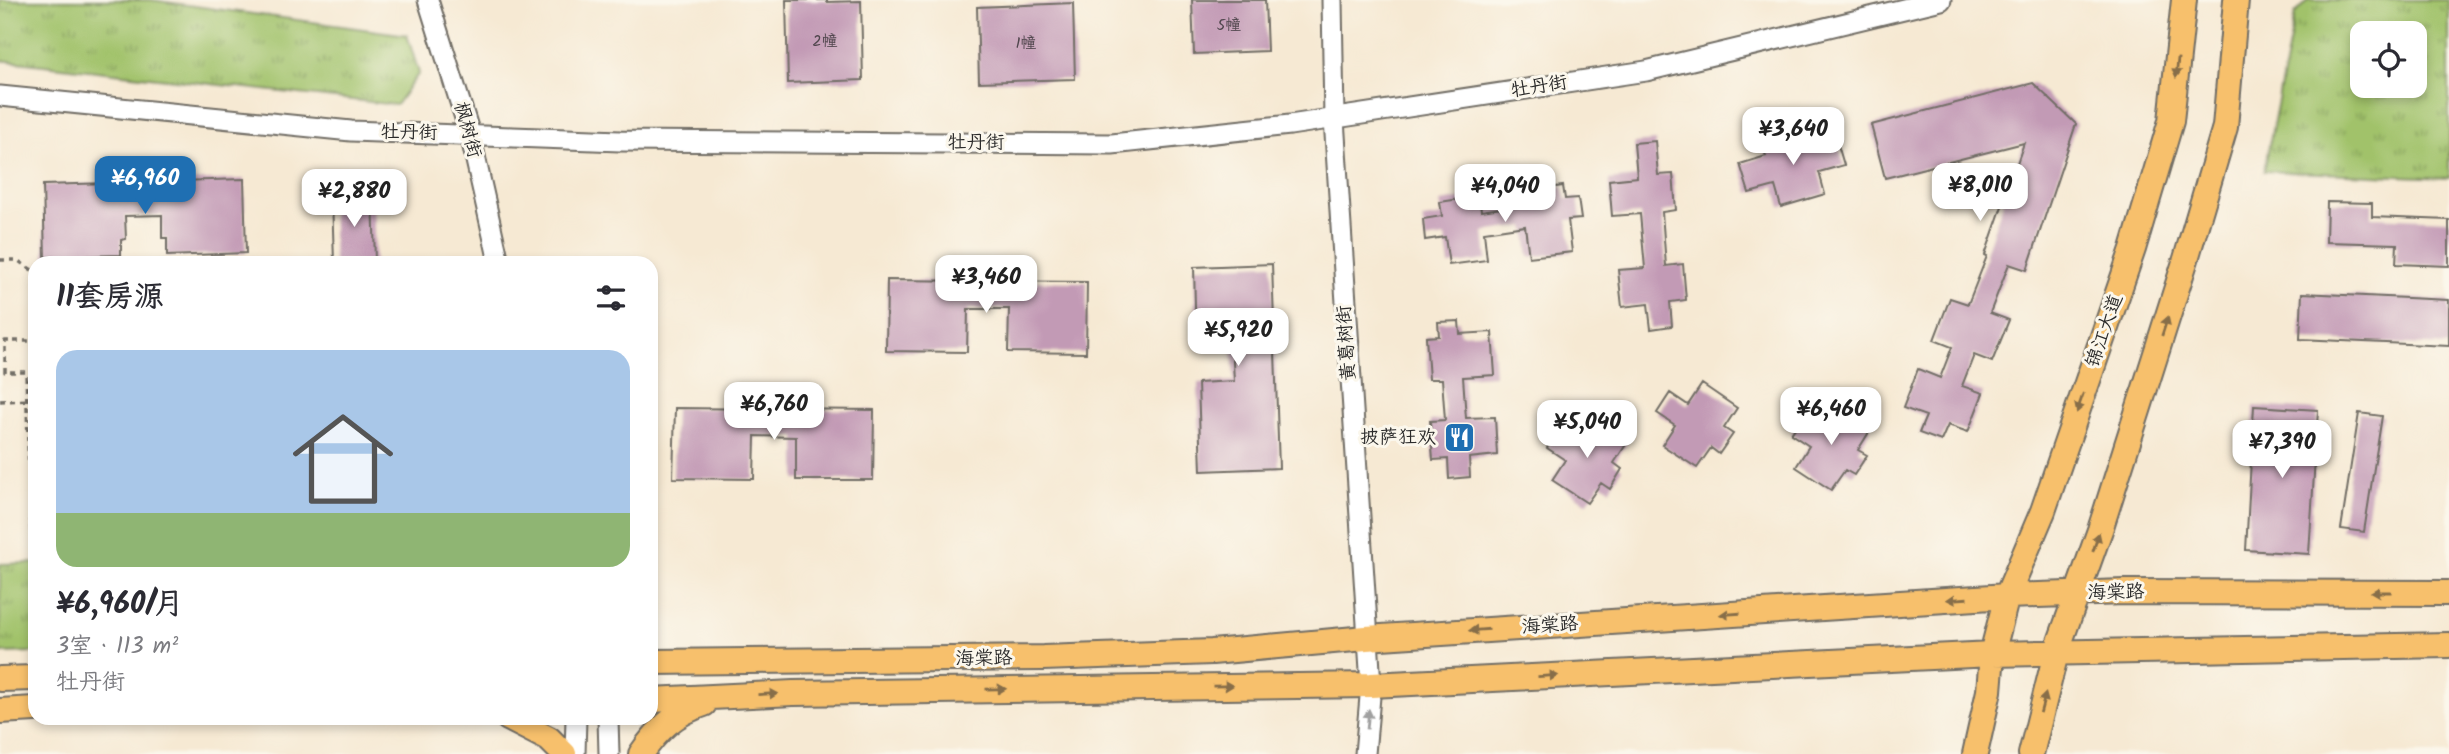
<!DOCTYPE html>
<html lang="zh">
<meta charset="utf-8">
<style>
:root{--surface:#fff;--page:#f7f7f7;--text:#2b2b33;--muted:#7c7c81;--accent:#1f6fb2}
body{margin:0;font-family:Kalam,"LXGW WenKai TC",sans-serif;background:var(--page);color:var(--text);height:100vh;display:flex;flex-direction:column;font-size:26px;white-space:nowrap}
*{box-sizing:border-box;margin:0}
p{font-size:23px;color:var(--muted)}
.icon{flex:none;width:38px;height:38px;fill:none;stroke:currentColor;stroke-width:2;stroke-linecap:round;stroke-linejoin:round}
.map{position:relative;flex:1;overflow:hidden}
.sheet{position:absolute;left:28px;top:256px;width:630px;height:469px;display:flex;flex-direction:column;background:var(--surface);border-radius:21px;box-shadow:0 4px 10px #0003}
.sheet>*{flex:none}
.fabs{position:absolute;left:2350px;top:21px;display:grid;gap:14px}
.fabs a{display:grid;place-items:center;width:77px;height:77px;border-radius:14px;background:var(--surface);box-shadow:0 4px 10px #0003;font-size:35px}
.price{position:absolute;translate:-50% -60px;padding:0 16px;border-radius:14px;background:#fff;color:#222;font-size:23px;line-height:46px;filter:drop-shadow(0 2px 4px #0008)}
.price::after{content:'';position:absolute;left:50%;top:42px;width:21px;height:16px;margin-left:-10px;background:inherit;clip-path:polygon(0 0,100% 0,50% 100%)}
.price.selected{background:var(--accent);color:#fff}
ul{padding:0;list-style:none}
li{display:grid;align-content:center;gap:14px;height:371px;padding:0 28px}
li span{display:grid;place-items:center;height:217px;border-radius:21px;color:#555}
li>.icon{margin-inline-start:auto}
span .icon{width:126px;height:126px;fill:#fffc;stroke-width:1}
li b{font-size:30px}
h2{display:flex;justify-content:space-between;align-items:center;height:84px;padding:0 28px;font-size:30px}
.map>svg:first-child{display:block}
.grass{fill:url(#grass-tufts);stroke:#66764b;stroke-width:2;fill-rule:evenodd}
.building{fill:#c29ab5}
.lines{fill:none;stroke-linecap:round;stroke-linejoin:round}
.minor-casing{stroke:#726e66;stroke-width:23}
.major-casing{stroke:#726e66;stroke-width:28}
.path{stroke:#726e66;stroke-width:3.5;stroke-dasharray:5 5;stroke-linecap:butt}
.minor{stroke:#fff;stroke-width:19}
.major{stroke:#f7c06c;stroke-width:24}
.oneway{fill:#876e48}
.oneway2{fill:#a0a0a0}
.labels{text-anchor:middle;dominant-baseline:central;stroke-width:6;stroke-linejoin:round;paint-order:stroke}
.number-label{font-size:16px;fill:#51474e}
.street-label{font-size:19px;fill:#2b2b2b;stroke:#fbf7ec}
.poi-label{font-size:19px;fill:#2b2b2b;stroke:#fbf7ec;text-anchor:end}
</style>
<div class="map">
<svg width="2449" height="754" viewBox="0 0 2449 754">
<defs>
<pattern id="grass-tufts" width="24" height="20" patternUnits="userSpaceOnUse" patternTransform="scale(1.75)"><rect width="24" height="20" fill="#a1c26b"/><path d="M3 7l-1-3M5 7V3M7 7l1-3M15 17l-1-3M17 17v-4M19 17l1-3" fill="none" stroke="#839e58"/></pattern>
</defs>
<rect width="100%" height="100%" fill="#fbf7ec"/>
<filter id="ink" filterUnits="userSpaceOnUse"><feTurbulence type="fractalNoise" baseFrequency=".0143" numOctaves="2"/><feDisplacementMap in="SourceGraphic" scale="14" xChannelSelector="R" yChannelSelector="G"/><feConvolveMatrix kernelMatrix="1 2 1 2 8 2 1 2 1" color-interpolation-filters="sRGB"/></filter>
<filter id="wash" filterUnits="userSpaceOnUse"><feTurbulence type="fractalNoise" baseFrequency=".00686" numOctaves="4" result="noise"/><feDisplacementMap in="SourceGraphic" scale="28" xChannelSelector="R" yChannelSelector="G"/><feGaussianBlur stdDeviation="1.57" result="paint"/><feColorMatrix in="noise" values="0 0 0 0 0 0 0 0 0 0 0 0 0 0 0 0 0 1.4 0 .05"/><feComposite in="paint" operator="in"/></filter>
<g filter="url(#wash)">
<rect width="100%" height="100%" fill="#f6e9d3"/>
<path class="grass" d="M0,0H151L407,35L419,73L396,105L0,60Z
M2309,0H2449V178L2264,171L2295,14ZM2415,33V86H2362V33Z
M35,563V652L0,653V564Z"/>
<g id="blocks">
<path class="building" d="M786,0H827V2L861,1L863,80L788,83Z
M1192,0H1265L1267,51L1194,54Z
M1073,3L1075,79L979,82L977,7Z
M2033,83L2076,124L2027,270L2009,264L1990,313L2009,320L1992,362L1974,355L1962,386L1983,393L1968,432L1948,425L1941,441L1919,433L1926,416L1903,408L1918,369L1940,378L1952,347L1934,340L1950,298L1968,304L1987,256L1985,255L2024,143L1885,178L1871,125Z
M1807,130L1811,143L1835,135L1844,165L1819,172L1825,194L1781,207L1775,186L1749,193L1740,164L1766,156L1762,144Z
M1655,141L1658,175L1673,174L1676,210L1662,212L1666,266L1683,264L1686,300L1670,302L1672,326L1651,329L1648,304L1622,307L1618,270L1645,268L1640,214L1612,216L1609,180L1637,177L1634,143Z
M244,179L246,253L167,256V238H162V215L125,216L126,239L121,240V255L45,257L43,185Z
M1563,186L1565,199L1578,198L1581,219L1568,220L1572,252L1529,257L1525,226L1484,232L1487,260L1449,265L1445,237L1425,240L1423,219L1442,216L1440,202L1479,196L1481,211L1522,205L1520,192Z
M373,195L375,262H334L332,197Z
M2327,202L2372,203V217L2449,220V266L2396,264L2397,244L2326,242Z
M1272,264L1279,468L1201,471L1198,383L1234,381L1232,344L1196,345L1194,267Z
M887,280L1087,282L1086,353L1008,352L1009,309H968L967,352L886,351Z
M2302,293L2449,300V346L2300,339Z
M1459,321L1460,334L1492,332L1495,375L1463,377L1466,418L1495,417L1497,455L1469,458L1470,477L1449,479L1448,459L1433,460L1430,421L1445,420L1442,379H1429L1426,337L1439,336L1438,322Z
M1702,384L1737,408L1724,428L1733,434L1719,454L1711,448L1697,468L1662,445L1675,425L1657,413L1670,393L1688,405Z
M1836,406L1871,429L1858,450L1867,455L1854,475L1845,470L1831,490L1796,467L1809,446L1791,434L1804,415L1822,427Z
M2254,406L2318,410L2309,554L2246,550Z
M675,408L874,410L873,480H796V437L755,436L754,479L673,478Z
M2359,413L2382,416L2364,532L2341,529Z
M1592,419L1627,443L1614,463L1622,469L1610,489L1601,483L1587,503L1552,480L1565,460L1547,448L1560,428L1578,440Z"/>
</g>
</g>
<g filter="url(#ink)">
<use href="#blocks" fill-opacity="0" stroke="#726e66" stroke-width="2"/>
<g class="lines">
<defs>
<path id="minor" d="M428,0L470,134L499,262
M1332,0L1334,119L1371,685L1365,754
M0,96L351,131L620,141L1112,144L1290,125L1646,71L1941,0
M608,718L609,754
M575,754L576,718"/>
<path id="major" d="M651,662L1043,658L1212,652L1366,638L2007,596L2124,592L2449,593
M0,679L35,678
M651,700L793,693L1371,685L1992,654L2449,645
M0,711L35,709
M508,718L549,739L564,754
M641,754C658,729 675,713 704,704
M1975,754L1989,691L1992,654L2007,596L2043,511L2133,249L2171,121L2184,0
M2031,754L2056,653L2100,530L2186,259L2225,127L2236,0"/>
</defs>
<use href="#minor" class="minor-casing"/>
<use href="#major" class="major-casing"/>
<path class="path" d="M0,260H17L35,272
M0,401L35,400
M31,541L26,372H5V341H35"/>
<use href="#minor" class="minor"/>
<use href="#major" class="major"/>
</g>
<defs><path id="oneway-solid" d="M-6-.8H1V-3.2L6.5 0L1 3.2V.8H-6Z" transform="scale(1.75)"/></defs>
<g class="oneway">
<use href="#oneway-solid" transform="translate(2177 68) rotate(96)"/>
<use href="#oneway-solid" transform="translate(2165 326) rotate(-72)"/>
<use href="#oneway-solid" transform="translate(2080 403) rotate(109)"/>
<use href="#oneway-solid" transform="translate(2096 542) rotate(-72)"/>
<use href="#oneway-solid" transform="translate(2381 592) rotate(-180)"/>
<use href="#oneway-solid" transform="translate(1957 599) rotate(176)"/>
<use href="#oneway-solid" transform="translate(1730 614) rotate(176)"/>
<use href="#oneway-solid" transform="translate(1479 630) rotate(176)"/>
<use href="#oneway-solid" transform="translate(1548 676) rotate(-3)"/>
<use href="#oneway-solid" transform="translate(1223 686) rotate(-1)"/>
<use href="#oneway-solid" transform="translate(996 689) rotate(-1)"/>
<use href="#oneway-solid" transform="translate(768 694) rotate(-3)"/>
<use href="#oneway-solid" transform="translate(2043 703) rotate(-75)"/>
</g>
<use class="oneway2" href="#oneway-solid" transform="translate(1368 719) rotate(-85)"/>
</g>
<defs>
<symbol id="restaurant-square" viewBox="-11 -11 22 22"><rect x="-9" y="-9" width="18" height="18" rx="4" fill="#1f6fb2" stroke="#fbf7ec"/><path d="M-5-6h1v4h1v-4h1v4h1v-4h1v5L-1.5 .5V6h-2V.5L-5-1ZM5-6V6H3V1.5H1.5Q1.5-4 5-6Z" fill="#fff"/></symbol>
</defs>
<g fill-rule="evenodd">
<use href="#restaurant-square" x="1442" y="420" width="35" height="35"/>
</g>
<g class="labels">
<g class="number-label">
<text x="1229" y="25">5幢</text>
<text x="825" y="41">2幢</text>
<text x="1026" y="43">1幢</text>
</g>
<g class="street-label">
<text transform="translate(1539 87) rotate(-9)">牡丹街</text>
<text transform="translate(467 130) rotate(75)">枫树街</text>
<text transform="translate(409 133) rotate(1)">牡丹街</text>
<text x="976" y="143">牡丹街</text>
<text transform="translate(2105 331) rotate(-71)">锦江大道</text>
<text transform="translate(1347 343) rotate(-94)">黄葛树街</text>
<text transform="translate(2116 593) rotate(-1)">海棠路</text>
<text transform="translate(1550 626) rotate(-4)">海棠路</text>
<text transform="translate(984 659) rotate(-1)">海棠路</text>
</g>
<g class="poi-label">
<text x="1436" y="438">披萨狂欢</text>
</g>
</g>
</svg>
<div class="fabs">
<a><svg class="icon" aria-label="locate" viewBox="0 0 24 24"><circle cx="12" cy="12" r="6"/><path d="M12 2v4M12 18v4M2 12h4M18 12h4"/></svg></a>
</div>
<b class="price" style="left:1793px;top:167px">¥3,640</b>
<b class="price selected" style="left:145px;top:216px">¥6,960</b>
<b class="price" style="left:1980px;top:223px">¥8,010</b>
<b class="price" style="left:1505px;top:224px">¥4,040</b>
<b class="price" style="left:354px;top:229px">¥2,880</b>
<b class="price" style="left:986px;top:315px">¥3,460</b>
<b class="price" style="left:1238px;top:368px">¥5,920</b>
<b class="price" style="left:774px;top:442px">¥6,760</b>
<b class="price" style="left:1831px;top:447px">¥6,460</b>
<b class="price" style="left:1587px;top:460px">¥5,040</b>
<b class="price" style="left:2282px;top:480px">¥7,390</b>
<section class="sheet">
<h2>11套房源<svg class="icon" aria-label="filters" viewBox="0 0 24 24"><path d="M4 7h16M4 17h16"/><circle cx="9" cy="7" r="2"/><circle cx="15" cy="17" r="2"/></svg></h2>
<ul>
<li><span style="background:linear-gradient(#a9c7e8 75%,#8fb573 0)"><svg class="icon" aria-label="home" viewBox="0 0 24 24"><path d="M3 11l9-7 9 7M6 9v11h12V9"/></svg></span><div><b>¥6,960/月</b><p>3室 · 113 m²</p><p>牡丹街</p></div></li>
</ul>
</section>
</div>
